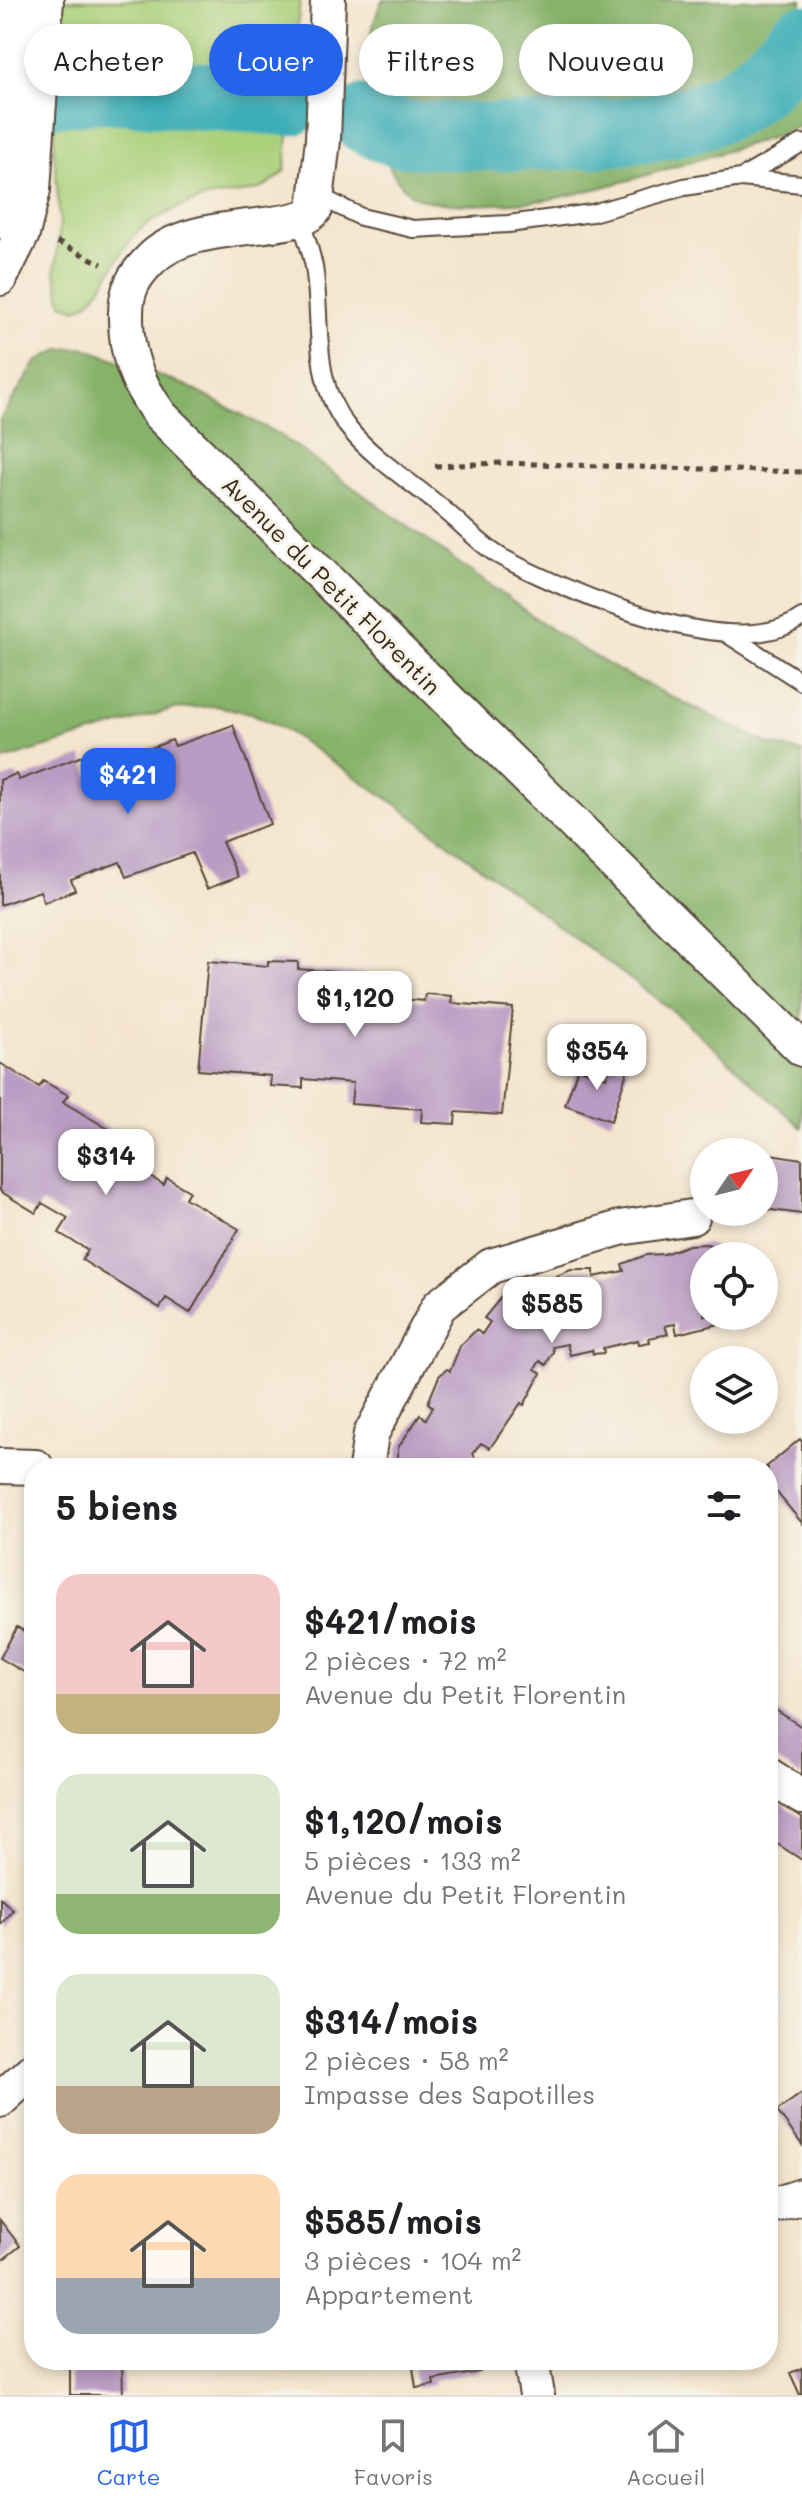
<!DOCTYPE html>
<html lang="fr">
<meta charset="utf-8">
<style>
:root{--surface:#fff;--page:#f6f6f6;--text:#202124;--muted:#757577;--line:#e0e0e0;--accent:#2563eb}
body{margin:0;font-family:Mali,sans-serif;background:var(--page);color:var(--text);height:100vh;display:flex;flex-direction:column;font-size:30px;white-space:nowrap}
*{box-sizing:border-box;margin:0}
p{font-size:26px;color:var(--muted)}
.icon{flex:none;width:44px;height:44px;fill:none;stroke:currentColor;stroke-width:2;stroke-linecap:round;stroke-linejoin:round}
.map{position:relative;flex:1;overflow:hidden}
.drawer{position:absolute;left:24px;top:1458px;width:754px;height:912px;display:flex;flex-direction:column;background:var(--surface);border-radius:32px;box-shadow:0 4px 12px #0003}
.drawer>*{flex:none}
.banner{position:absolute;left:24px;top:24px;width:754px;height:72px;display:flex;gap:16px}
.needle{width:52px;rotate:55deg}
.tools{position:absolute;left:690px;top:1138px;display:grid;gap:16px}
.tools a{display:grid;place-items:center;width:88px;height:88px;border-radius:50%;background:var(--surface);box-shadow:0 4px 12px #0003;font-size:40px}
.price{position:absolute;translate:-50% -68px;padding:0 18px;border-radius:16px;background:#fff;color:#222;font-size:26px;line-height:52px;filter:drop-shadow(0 2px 4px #0008)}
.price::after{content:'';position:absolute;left:50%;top:48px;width:24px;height:18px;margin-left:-12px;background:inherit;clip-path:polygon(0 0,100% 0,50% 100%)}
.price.on{background:var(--accent);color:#fff}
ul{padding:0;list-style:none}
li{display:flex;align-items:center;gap:24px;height:200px;padding:0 32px}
li span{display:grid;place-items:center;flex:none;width:224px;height:160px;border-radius:24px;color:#555}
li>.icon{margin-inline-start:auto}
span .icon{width:96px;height:96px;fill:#fffc;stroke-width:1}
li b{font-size:34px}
h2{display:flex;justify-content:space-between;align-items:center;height:96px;padding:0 32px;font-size:34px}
.tag{padding:0 28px;border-radius:36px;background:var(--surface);box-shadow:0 4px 12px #0003;font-size:28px;line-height:72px}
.tag.on{background:var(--accent);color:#fff}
.tabs{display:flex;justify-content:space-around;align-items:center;height:112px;border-top:2px solid var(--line);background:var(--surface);font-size:22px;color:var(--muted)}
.tabs a{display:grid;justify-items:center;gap:4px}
.tabs .on{color:var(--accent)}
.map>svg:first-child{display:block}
.green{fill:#aad07a;stroke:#727d4c;stroke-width:2}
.forest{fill:#87b26a;stroke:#616e44;stroke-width:2}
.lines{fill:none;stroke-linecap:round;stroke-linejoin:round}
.river{stroke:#3daeb7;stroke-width:68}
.building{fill:#b99cc3}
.service-casing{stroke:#574638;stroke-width:20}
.minor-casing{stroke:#574638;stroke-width:38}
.primary-casing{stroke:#574638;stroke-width:48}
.path{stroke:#574638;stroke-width:5;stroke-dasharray:6 6;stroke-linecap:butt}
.service{stroke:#fff;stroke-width:16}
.minor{stroke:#fff;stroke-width:34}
.primary{stroke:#fff;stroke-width:44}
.labels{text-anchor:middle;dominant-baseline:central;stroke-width:6;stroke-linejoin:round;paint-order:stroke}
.street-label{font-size:24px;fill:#3b2a1e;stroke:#f7f3e8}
</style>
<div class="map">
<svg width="802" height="2395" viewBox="0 0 802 2395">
<rect width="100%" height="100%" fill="#f7f3e8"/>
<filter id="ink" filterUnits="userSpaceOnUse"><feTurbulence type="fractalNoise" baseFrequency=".0125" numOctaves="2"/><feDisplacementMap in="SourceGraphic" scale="16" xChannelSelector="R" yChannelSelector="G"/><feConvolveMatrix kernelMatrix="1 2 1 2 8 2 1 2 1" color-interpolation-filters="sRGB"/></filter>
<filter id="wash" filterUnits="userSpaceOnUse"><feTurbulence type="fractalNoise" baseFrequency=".006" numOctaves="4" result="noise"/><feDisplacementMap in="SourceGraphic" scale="32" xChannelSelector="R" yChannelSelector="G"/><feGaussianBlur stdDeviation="1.8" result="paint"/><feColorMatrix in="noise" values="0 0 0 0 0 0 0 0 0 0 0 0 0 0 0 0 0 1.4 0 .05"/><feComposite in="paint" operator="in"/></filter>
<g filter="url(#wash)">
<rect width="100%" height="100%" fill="#f4e5ce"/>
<path class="green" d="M60,0H300L285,171C257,199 241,190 207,198C187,203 162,214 145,226C115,248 106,299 77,309L62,304L55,272L60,223L54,151Z"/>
<path class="forest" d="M382,0H802V125L773,137C701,158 629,183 556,198C528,204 433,211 411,194C390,178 378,144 374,119C367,75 364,42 382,0Z
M85,348L187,386L280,435L562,637L623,673L771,745L802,752V1128L677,1014L397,805L281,727L251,713L216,706L173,709L0,761V419L37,361L61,349Z"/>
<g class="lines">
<path class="river" d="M59,93L105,89L290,102
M364,119C373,123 382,129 392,131C406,136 425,134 440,135C515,140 671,139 735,101C761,85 781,61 802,39"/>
</g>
<g id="blocks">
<path class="building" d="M233,725L270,824L222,842L238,877L207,889L192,853L126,877L120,862L71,880L75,890L44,902L40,891L0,905V780L16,774L19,780L82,756L90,778L149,756L146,750L172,740L175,746Z
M208,961L268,966V961L298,962V969L363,974L361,995L424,1001L425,994L452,996L451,1003L513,1008L502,1115L456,1112L455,1124L421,1122L422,1109L351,1104L353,1083L303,1079V1088L270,1086L271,1076L198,1070Z
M0,1063L39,1087L43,1081L68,1095L63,1102L117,1134L107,1150L164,1185L167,1178L189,1191L185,1198L239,1229L190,1313L166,1298L160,1308L82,1260L88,1250L59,1233L68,1218L42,1203L36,1213L0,1191Z
M611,1064L628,1069L611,1121L565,1105L578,1068L606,1078Z
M764,1153L802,1159V1214L764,1209Z
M707,1244L722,1250L723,1256H704V1316H740V1319L677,1334L675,1324L665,1326L668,1334L649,1338L650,1342L639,1344L638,1340L603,1348L604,1353L593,1354L592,1350L570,1355L567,1344L552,1347L553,1352L546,1365L540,1361L535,1369L541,1373L524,1405L521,1403L490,1448L481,1443L473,1453L479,1468H398V1448L420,1415L426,1419L433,1407L428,1403L439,1376L447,1369L450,1371L460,1346L476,1330L482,1334L490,1322L484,1318L510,1286L537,1278H543L545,1288L558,1284L556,1276L571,1270H594V1277L624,1271L622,1264L646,1255L664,1254L689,1245Z
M800,1439L802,1442V1523L768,1482V1468H765Z
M17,1627L34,1637V1678L0,1658Z
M768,1705L802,1727V1777L768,1755Z
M768,1796L802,1818V1860L768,1838Z
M0,1898L13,1910L0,1925Z
M802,2093V2145L777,2111Z
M0,2220L20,2246L0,2262Z
M70,2360H122L123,2395H70Z
M417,2360H478L480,2372L433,2380L434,2385L416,2388L413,2367L419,2366Z
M802,2368V2395H800L790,2373Z"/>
</g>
</g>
<g filter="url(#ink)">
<use href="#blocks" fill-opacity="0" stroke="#574638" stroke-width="2"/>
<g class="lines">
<defs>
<path id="service" d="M741,178L802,143
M317,195L361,217L413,229L508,224L592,213L684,187L741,178L802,184
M301,220C305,235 311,251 314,267C323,323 310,382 350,430C373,458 414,484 442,508C462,524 481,546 503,558C568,592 736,666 802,617
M727,634L802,682"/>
<path id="minor" d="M328,0L323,140L315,209C297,235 192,216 150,260C134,276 126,290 126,313C125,354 137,383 160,415L802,1049
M0,278L22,234L33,190L46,0
M0,1466L36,1467
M366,1468L371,1434L439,1306L491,1266L620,1228L692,1217
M768,1775L802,1797
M0,2100L34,2069
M768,2207L802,2196
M531,2360L537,2395"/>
<path id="primary" d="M0,216L6,151L12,0"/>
</defs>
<use href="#service" class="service-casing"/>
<use href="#minor" class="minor-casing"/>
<use href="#primary" class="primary-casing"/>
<path class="path" d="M57,242L102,264
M435,466L501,463L802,472"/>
<use href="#service" class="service"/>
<use href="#minor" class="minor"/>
<use href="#primary" class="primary"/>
</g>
</g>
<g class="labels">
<g class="street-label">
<text transform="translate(332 585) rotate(45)">Avenue du Petit Florentin</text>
</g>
</g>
</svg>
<div class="tools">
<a><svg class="needle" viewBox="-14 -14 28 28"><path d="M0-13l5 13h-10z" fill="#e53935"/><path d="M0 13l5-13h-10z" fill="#757577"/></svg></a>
<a><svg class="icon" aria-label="locate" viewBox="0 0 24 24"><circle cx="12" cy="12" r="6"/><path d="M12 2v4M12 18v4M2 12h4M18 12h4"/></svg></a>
<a><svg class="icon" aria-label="layers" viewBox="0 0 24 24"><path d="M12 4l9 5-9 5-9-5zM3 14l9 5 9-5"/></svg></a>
</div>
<b class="price on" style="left:128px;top:816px">$421</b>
<b class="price" style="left:355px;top:1039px">$1,120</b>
<b class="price" style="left:597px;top:1092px">$354</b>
<b class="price" style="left:106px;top:1197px">$314</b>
<b class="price" style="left:552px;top:1345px">$585</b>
<div class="banner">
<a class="tag">Acheter</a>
<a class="tag on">Louer</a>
<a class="tag">Filtres</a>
<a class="tag">Nouveau</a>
</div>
<section class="drawer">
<h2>5 biens<svg class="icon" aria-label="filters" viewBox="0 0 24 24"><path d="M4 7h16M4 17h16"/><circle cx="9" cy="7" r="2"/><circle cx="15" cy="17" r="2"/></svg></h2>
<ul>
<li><span style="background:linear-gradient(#f6c9c9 75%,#c2b280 0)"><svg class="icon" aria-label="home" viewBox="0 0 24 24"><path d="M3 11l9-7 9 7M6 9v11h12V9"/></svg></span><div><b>$421/mois</b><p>2 pièces · 72 m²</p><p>Avenue du Petit Florentin</p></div></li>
<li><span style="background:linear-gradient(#dfe7d0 75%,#8fb573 0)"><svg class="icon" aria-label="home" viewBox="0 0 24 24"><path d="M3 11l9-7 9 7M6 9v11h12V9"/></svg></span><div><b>$1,120/mois</b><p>5 pièces · 133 m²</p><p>Avenue du Petit Florentin</p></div></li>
<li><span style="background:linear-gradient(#dfe7d0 70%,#b9a48a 0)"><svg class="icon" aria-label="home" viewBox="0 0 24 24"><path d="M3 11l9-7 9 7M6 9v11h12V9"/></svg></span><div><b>$314/mois</b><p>2 pièces · 58 m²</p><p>Impasse des Sapotilles</p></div></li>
<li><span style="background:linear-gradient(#ffd9b3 65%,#9aa5b1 0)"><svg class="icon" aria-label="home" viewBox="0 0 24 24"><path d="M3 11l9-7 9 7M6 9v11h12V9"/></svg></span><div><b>$585/mois</b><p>3 pièces · 104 m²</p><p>Appartement</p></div></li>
</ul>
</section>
</div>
<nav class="tabs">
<a class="on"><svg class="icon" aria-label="map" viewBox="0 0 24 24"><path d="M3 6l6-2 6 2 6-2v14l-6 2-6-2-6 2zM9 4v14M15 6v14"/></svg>Carte</a>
<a><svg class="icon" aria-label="saved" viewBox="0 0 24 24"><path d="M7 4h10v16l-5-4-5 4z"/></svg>Favoris</a>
<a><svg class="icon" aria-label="home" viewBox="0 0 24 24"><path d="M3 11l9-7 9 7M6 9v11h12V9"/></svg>Accueil</a>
</nav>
